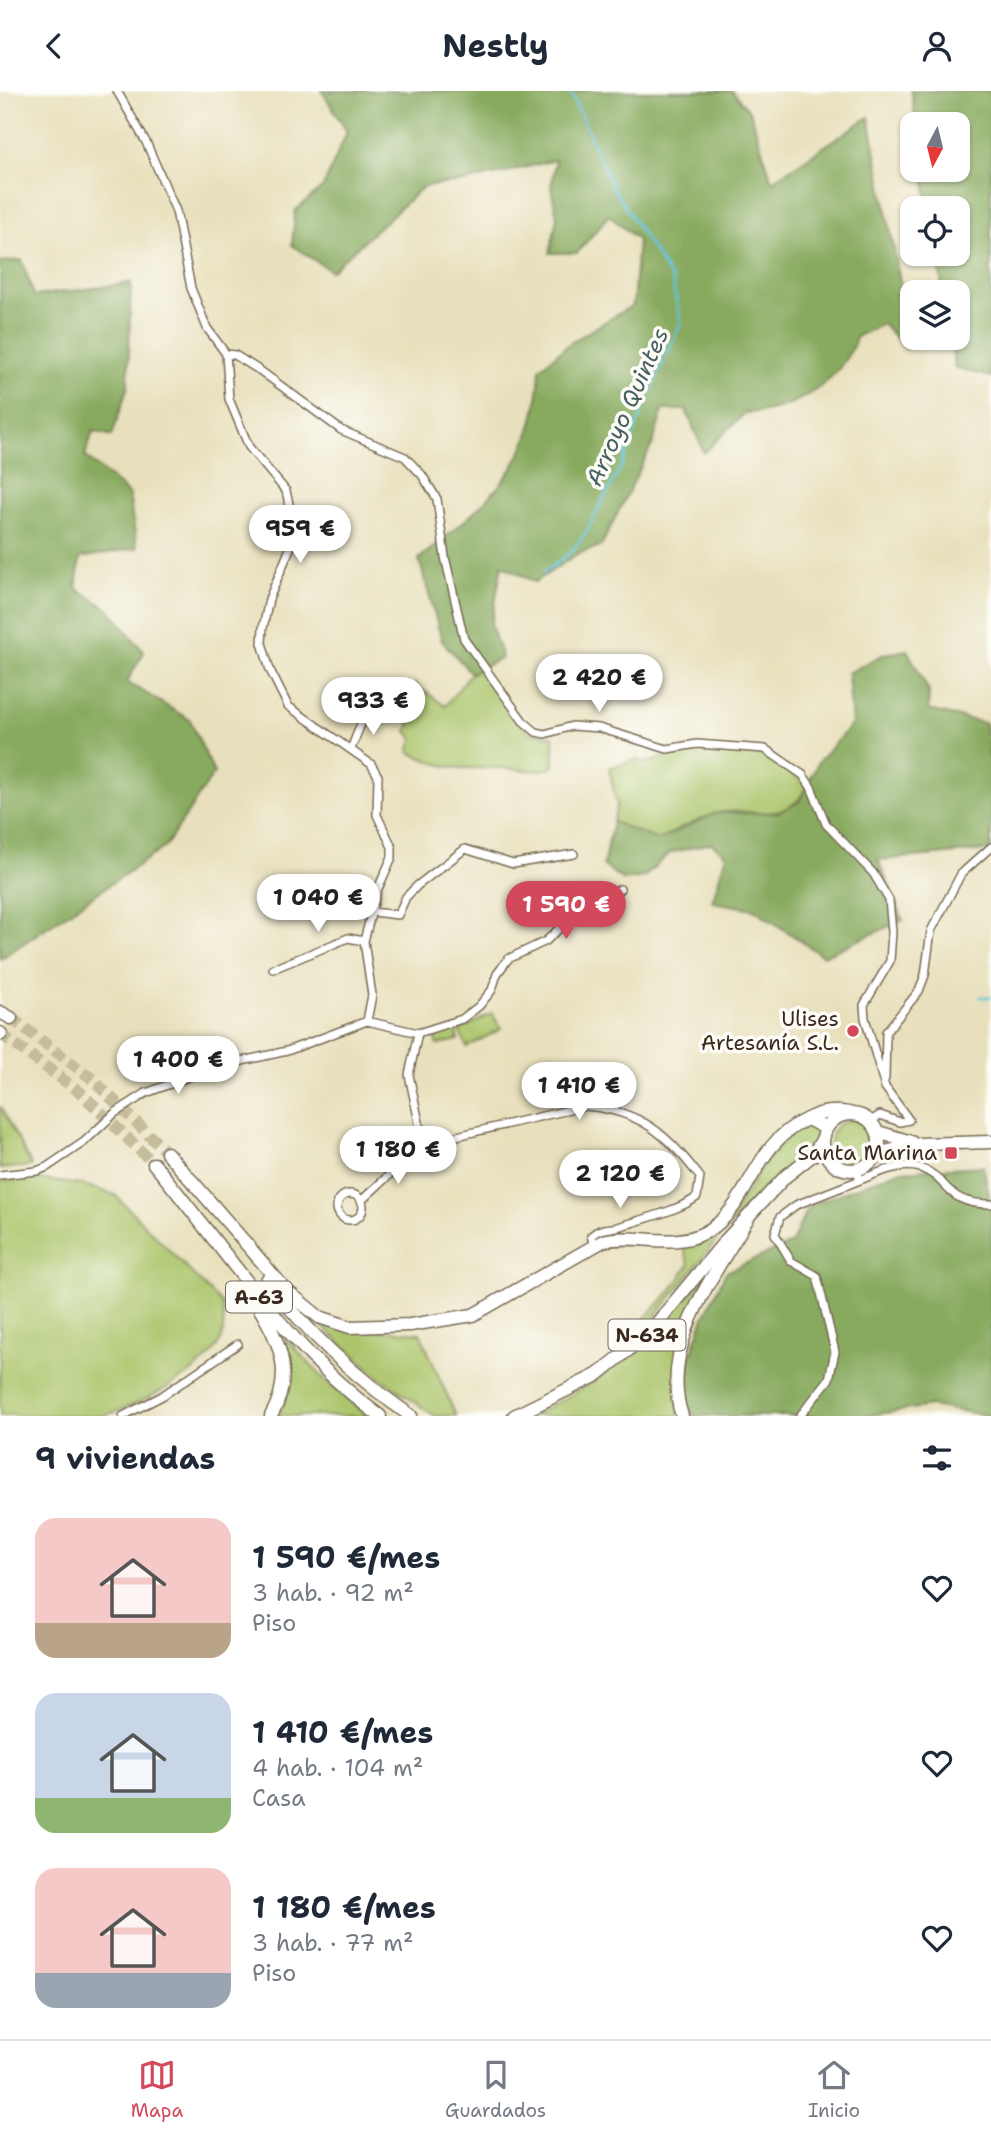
<!DOCTYPE html>
<html lang="es">
<meta charset="utf-8">
<style>
:root{--surface:#fff;--page:#f2f2f3;--text:#1f2937;--muted:#747a83;--line:#e0e1e3;--accent:#d1495b}
body{margin:0;font-family:"Shantell Sans",sans-serif;background:var(--page);color:var(--text);height:100vh;display:flex;flex-direction:column;font-size:26px;white-space:nowrap}
*{box-sizing:border-box;margin:0}
p{font-size:23px;color:var(--muted)}
.icon{flex:none;width:38px;height:38px;fill:none;stroke:currentColor;stroke-width:2;stroke-linecap:round;stroke-linejoin:round}
.map{position:relative;height:1325px;overflow:hidden}
.details{display:flex;flex-direction:column;background:var(--surface);flex:1}
.details>*{flex:none}
.needle{width:46px;rotate:187deg}
.tools{position:absolute;left:900px;top:21px;display:grid;gap:14px}
.tools a{display:grid;place-items:center;width:70px;height:70px;border-radius:14px;background:var(--surface);box-shadow:0 2px 5px #0004;font-size:35px}
.price{position:absolute;translate:-50% -60px;padding:0 16px;border-radius:24px;background:#fff;color:#222;font-size:23px;line-height:46px;filter:drop-shadow(0 2px 4px #0008)}
.price::after{content:'';position:absolute;left:50%;top:42px;width:21px;height:16px;margin-left:-10px;background:inherit;clip-path:polygon(0 0,100% 0,50% 100%)}
.price.active{background:var(--accent);color:#fff}
ul{padding:0;list-style:none}
li{display:flex;align-items:center;gap:21px;height:175px;padding:0 35px}
li span{display:grid;place-items:center;flex:none;width:196px;height:140px;border-radius:21px;color:#555}
li>.icon{margin-inline-start:auto}
span .icon{width:84px;height:84px;fill:#fffc;stroke-width:1}
li b{font-size:30px}
h2{display:flex;justify-content:space-between;align-items:center;height:84px;padding:0 35px;font-size:30px}
header{display:flex;justify-content:space-between;align-items:center;height:91px;padding:0 35px;background:var(--surface);font-size:32px;font-weight:700}
.menu{display:flex;justify-content:space-around;align-items:center;height:98px;border-top:2px solid var(--line);background:var(--surface);font-size:19px;color:var(--muted)}
.menu a{display:grid;justify-items:center;gap:4px}
.menu .active{color:var(--accent)}
.map>svg:first-child{display:block}
.green{fill:#abc56b;stroke:#737844;stroke-width:2}
.forest{fill:#88aa5f;stroke:#626a3e;stroke-width:2}
.lines{fill:none;stroke-linecap:round;stroke-linejoin:round}
.stream{stroke:#5dc3da;stroke-width:2.5}
.motorway-tunnel{stroke:#c5bc9c;stroke-width:12;stroke-dasharray:12 6;stroke-linecap:butt}
.minor-casing{stroke:#786a55;stroke-width:10}
.trunk-casing{stroke:#786a55;stroke-width:15}
.motorway-casing{stroke:#786a55;stroke-width:15}
.minor{stroke:#fff;stroke-width:7}
.trunk{stroke:#fff;stroke-width:12}
.motorway{stroke:#fff;stroke-width:12}
.poi-dot{fill:#d1495b;stroke:#fdfcf7;stroke-width:2.5}
.labels{text-anchor:middle;dominant-baseline:central;stroke-width:7;stroke-linejoin:round;paint-order:stroke}
.shield{fill:#fdfcf7;stroke:#75695f;stroke-width:2}
.shield-label{font-size:19px;font-weight:bold;fill:#3b2a1e}
.poi-label{font-size:21px;fill:#3b2a1e;stroke:#fdfcf7;text-anchor:end}
.water-label{font-size:23px;font-style:italic;fill:#476060;stroke:#fdfcf7}
</style>
<header><svg class="icon" aria-label="back" viewBox="0 0 24 24"><path d="M15 5l-7 7 7 7"/></svg>Nestly<svg class="icon" aria-label="person" viewBox="0 0 24 24"><circle cx="12" cy="8" r="4"/><path d="M4 21q1-7 8-7t8 7"/></svg></header>
<div class="map">
<svg width="991" height="1325" viewBox="0 0 991 1325">
<rect width="100%" height="100%" fill="#fdfcf7"/>
<filter id="ink" filterUnits="userSpaceOnUse"><feTurbulence type="fractalNoise" baseFrequency=".0143" numOctaves="2"/><feDisplacementMap in="SourceGraphic" scale="14" xChannelSelector="R" yChannelSelector="G"/><feConvolveMatrix kernelMatrix="1 2 1 2 8 2 1 2 1" color-interpolation-filters="sRGB"/></filter>
<filter id="wash" filterUnits="userSpaceOnUse"><feTurbulence type="fractalNoise" baseFrequency=".00686" numOctaves="4" result="noise"/><feDisplacementMap in="SourceGraphic" scale="28" xChannelSelector="R" yChannelSelector="G"/><feGaussianBlur stdDeviation="1.57" result="paint"/><feColorMatrix in="noise" values="0 0 0 0 0 0 0 0 0 0 0 0 0 0 0 0 0 1.4 0 .05"/><feComposite in="paint" operator="in"/></filter>
<g filter="url(#wash)">
<rect width="100%" height="100%" fill="#e8e0bc"/>
<path class="green" d="M480,578L529,641L553,645L554,675C538,684 518,677 500,677C456,677 452,681 409,661L413,648L407,640L410,633L400,623L415,593L445,615L471,582Z
M696,656L767,664L807,695C785,740 749,712 714,723C695,730 676,740 658,749L613,731L617,714L609,677L637,668L647,672Z
M492,922L501,938L467,956L459,940Z
M456,938L458,949L437,954L434,943Z
M0,1015L32,1075L0,1078Z
M830 1051a22 22 0 1 1 44 0a22 22 0 1 1-44 0Z
M808,1033L820,1040C810,1065 785,1079 765,1097C714,1143 680,1204 630,1251L626,1247L669,1202L689,1174L683,1154C739,1145 748,1082 785,1048C791,1042 801,1038 808,1033Z
M37,1088L83,1094L115,1104L222,1213C223,1224 225,1235 222,1246C211,1279 134,1317 102,1325L0,1324V1090Z
M708,1182L686,1231L678,1325H530C611,1287 652,1251 708,1182Z
M315,1229C353,1247 382,1236 420,1242L456,1325H435L379,1286Z
M285,1247L326,1290L367,1325H278C294,1294 288,1279 285,1247Z"/>
<path class="forest" d="M322,0H732L750,21L772,90L869,26L912,254L906,258L883,233L857,245C840,292 795,320 745,322L704,362L686,319H663L653,352L601,455L577,463L535,491L502,474L491,534L502,567L471,582L442,550L419,468C491,408 536,377 540,277L570,252L633,214L638,149L609,124L577,162H550L557,126L551,97L555,69L464,91L424,95L331,180L292,154L295,120L323,96L347,41Z
M911,0H991V286L955,277L950,247H957V201H943L937,163H957V117H929L923,79H957V33H916Z
M22,169L34,205L131,192L128,295L112,345L93,340L85,365L129,403L137,457L80,467L76,497L110,519L144,561L127,591L190,629L214,682L165,756L0,868V171Z
M907,559L929,600L928,619L985,632L991,676V759L878,769L903,829L823,865L754,818L712,811L726,764L711,752L670,762L644,786L623,789L603,774L613,731L658,749L716,722H776L799,711L819,670L852,633L848,582L884,563Z
M983,1075L991,1114V1325L931,1315L865,1325H693L686,1305L689,1269L704,1226L726,1181L792,1152L808,1115L899,1080Z"/>
<g class="lines">
<path class="stream" d="M544,482L571,461L586,441L623,372L644,315L681,232L672,189L613,97L570,0
M980,906H991"/>
</g>
</g>
<g filter="url(#ink)">
<g class="lines">
<path class="motorway-tunnel" d="M11,927L90,986L167,1062
M1,943L80,1001L154,1073"/>
<defs>
<path id="minor" d="M117,0L146,51L176,120L191,197L207,237L226,263L229,308L249,356L286,400L296,443L269,508L263,537L262,552L270,579L288,615L371,673L378,685L377,724L392,756V766L377,800L364,850L372,904L367,930
M226,263L235,264L262,281L341,339L405,366L422,384L437,408L445,466L464,548L523,630L536,641L545,643L572,635L599,637L667,658L697,653L765,658L803,684L811,696L826,733L873,782L889,809L892,841L890,870L864,914L865,927L885,996L909,1029L900,1031L880,1024L871,1030
M351,658L366,620
M373,821L398,824L406,806L418,794L465,758L513,773L574,763
M273,878L348,847L364,850
M418,942L409,984L421,1041
M885,988L886,941L919,900L925,884L931,840L961,783L991,756
M413 1052a11 11 0 1 1 22 0a11 11 0 1 1-22 0Z
M435,1050L586,1015C641,1020 667,1043 700,1086L697,1106C680,1119 643,1128 621,1135C609,1139 601,1135 591,1145L594,1154
M857,1079L860,1089C877,1082 901,1071 920,1077C950,1087 944,1114 991,1113
M0,1084L37,1080L47,1076L84,1051L115,1022L146,1002L215,976L287,960L367,930L418,942L462,928L479,915L492,899L497,883L508,868L546,850L564,833L620,798
M337 1116a13 13 0 1 1 26 0a13 13 0 1 1-26 0Z
M361,1110L416,1059
M123,1325L162,1305L238,1253
M800,1325L829,1288L835,1261L817,1185L791,1170L775,1143L780,1126L796,1114L860,1089"/>
<path id="trunk" d="M823 1051a28 28 0 1 1 56 0a28 28 0 1 1-56 0Z
M878,1041L911,1051
M876,1063L919,1053L991,1051
M514,1325L597,1284L647,1244L726,1149L786,1085L814,1063L824,1045"/>
<path id="motorway" d="M0,921L11,927
M0,942L1,943
M808,1028L826,1038
M167,1062L197,1096
M154,1073C227,1160 287,1258 380,1325
M192,1090L286,1199L319,1226L350,1236L410,1234L473,1224L603,1150C635,1142 673,1158 704,1142C752,1117 749,1055 807,1028C822,1021 833,1019 849,1022
M267,1189C308,1243 355,1286 411,1325
M260,1218C282,1254 293,1286 271,1325
M682,1325C658,1254 716,1183 749,1125"/>
</defs>
<use href="#minor" class="minor-casing"/>
<use href="#trunk" class="trunk-casing"/>
<use href="#motorway" class="motorway-casing"/>
<use href="#minor" class="minor"/>
<use href="#trunk" class="trunk"/>
<use href="#motorway" class="motorway"/>
</g>
</g>
<g class="poi-dot">
<circle cx="853" cy="940" r="7"/>
<rect x="944" y="1055" width="14" height="14" rx="3.5"/>
</g>
<g class="labels">
<g class="shield">
<rect x="226" y="1190.5" width="66" height="31" rx="5"/>
<rect x="608.5" y="1228.5" width="77" height="31" rx="5"/>
</g>
<g class="shield-label">
<text x="259" y="1206">A-63</text>
<text x="647" y="1244">N-634</text>
</g>
<g class="poi-label">
<text x="839" y="928">Ulises<tspan x="839" dy="24">Artesanía S.L.</tspan></text>
<text x="937" y="1062">Santa Marina</text>
</g>
<g class="water-label">
<text transform="translate(627 316) rotate(-66)">Arroyo Quintes</text>
</g>
</g>
</svg>
<div class="tools">
<a><svg class="needle" viewBox="-14 -14 28 28"><path d="M0-13l5 13h-10z" fill="#e53935"/><path d="M0 13l5-13h-10z" fill="#747a83"/></svg></a>
<a><svg class="icon" aria-label="locate" viewBox="0 0 24 24"><circle cx="12" cy="12" r="6"/><path d="M12 2v4M12 18v4M2 12h4M18 12h4"/></svg></a>
<a><svg class="icon" aria-label="layers" viewBox="0 0 24 24"><path d="M12 4l9 5-9 5-9-5zM3 14l9 5 9-5"/></svg></a>
</div>
<b class="price" style="left:300px;top:474px">959 €</b>
<b class="price" style="left:599px;top:623px">2 420 €</b>
<b class="price" style="left:373px;top:646px">933 €</b>
<b class="price" style="left:318px;top:843px">1 040 €</b>
<b class="price active" style="left:566px;top:850px">1 590 €</b>
<b class="price" style="left:178px;top:1005px">1 400 €</b>
<b class="price" style="left:579px;top:1031px">1 410 €</b>
<b class="price" style="left:398px;top:1095px">1 180 €</b>
<b class="price" style="left:620px;top:1119px">2 120 €</b>
</div>
<section class="details">
<h2>9 viviendas<svg class="icon" aria-label="filters" viewBox="0 0 24 24"><path d="M4 7h16M4 17h16"/><circle cx="9" cy="7" r="2"/><circle cx="15" cy="17" r="2"/></svg></h2>
<ul>
<li><span style="background:linear-gradient(#f6c9c9 75%,#b9a48a 0)"><svg class="icon" aria-label="home" viewBox="0 0 24 24"><path d="M3 11l9-7 9 7M6 9v11h12V9"/></svg></span><div><b>1 590 €/mes</b><p>3 hab. · 92 m²</p><p>Piso</p></div><svg class="icon" aria-label="heart" viewBox="0 0 24 24"><path d="M12 20l-8-8c-3-5 5-10 8-4 3-6 11-1 8 4z"/></svg></li>
<li><span style="background:linear-gradient(#c9d6e8 75%,#8fb573 0)"><svg class="icon" aria-label="home" viewBox="0 0 24 24"><path d="M3 11l9-7 9 7M6 9v11h12V9"/></svg></span><div><b>1 410 €/mes</b><p>4 hab. · 104 m²</p><p>Casa</p></div><svg class="icon" aria-label="heart" viewBox="0 0 24 24"><path d="M12 20l-8-8c-3-5 5-10 8-4 3-6 11-1 8 4z"/></svg></li>
<li><span style="background:linear-gradient(#f6c9c9 75%,#9aa5b1 0)"><svg class="icon" aria-label="home" viewBox="0 0 24 24"><path d="M3 11l9-7 9 7M6 9v11h12V9"/></svg></span><div><b>1 180 €/mes</b><p>3 hab. · 77 m²</p><p>Piso</p></div><svg class="icon" aria-label="heart" viewBox="0 0 24 24"><path d="M12 20l-8-8c-3-5 5-10 8-4 3-6 11-1 8 4z"/></svg></li>
</ul>
</section>
<nav class="menu">
<a class="active"><svg class="icon" aria-label="map" viewBox="0 0 24 24"><path d="M3 6l6-2 6 2 6-2v14l-6 2-6-2-6 2zM9 4v14M15 6v14"/></svg>Mapa</a>
<a><svg class="icon" aria-label="saved" viewBox="0 0 24 24"><path d="M7 4h10v16l-5-4-5 4z"/></svg>Guardados</a>
<a><svg class="icon" aria-label="home" viewBox="0 0 24 24"><path d="M3 11l9-7 9 7M6 9v11h12V9"/></svg>Inicio</a>
</nav>
